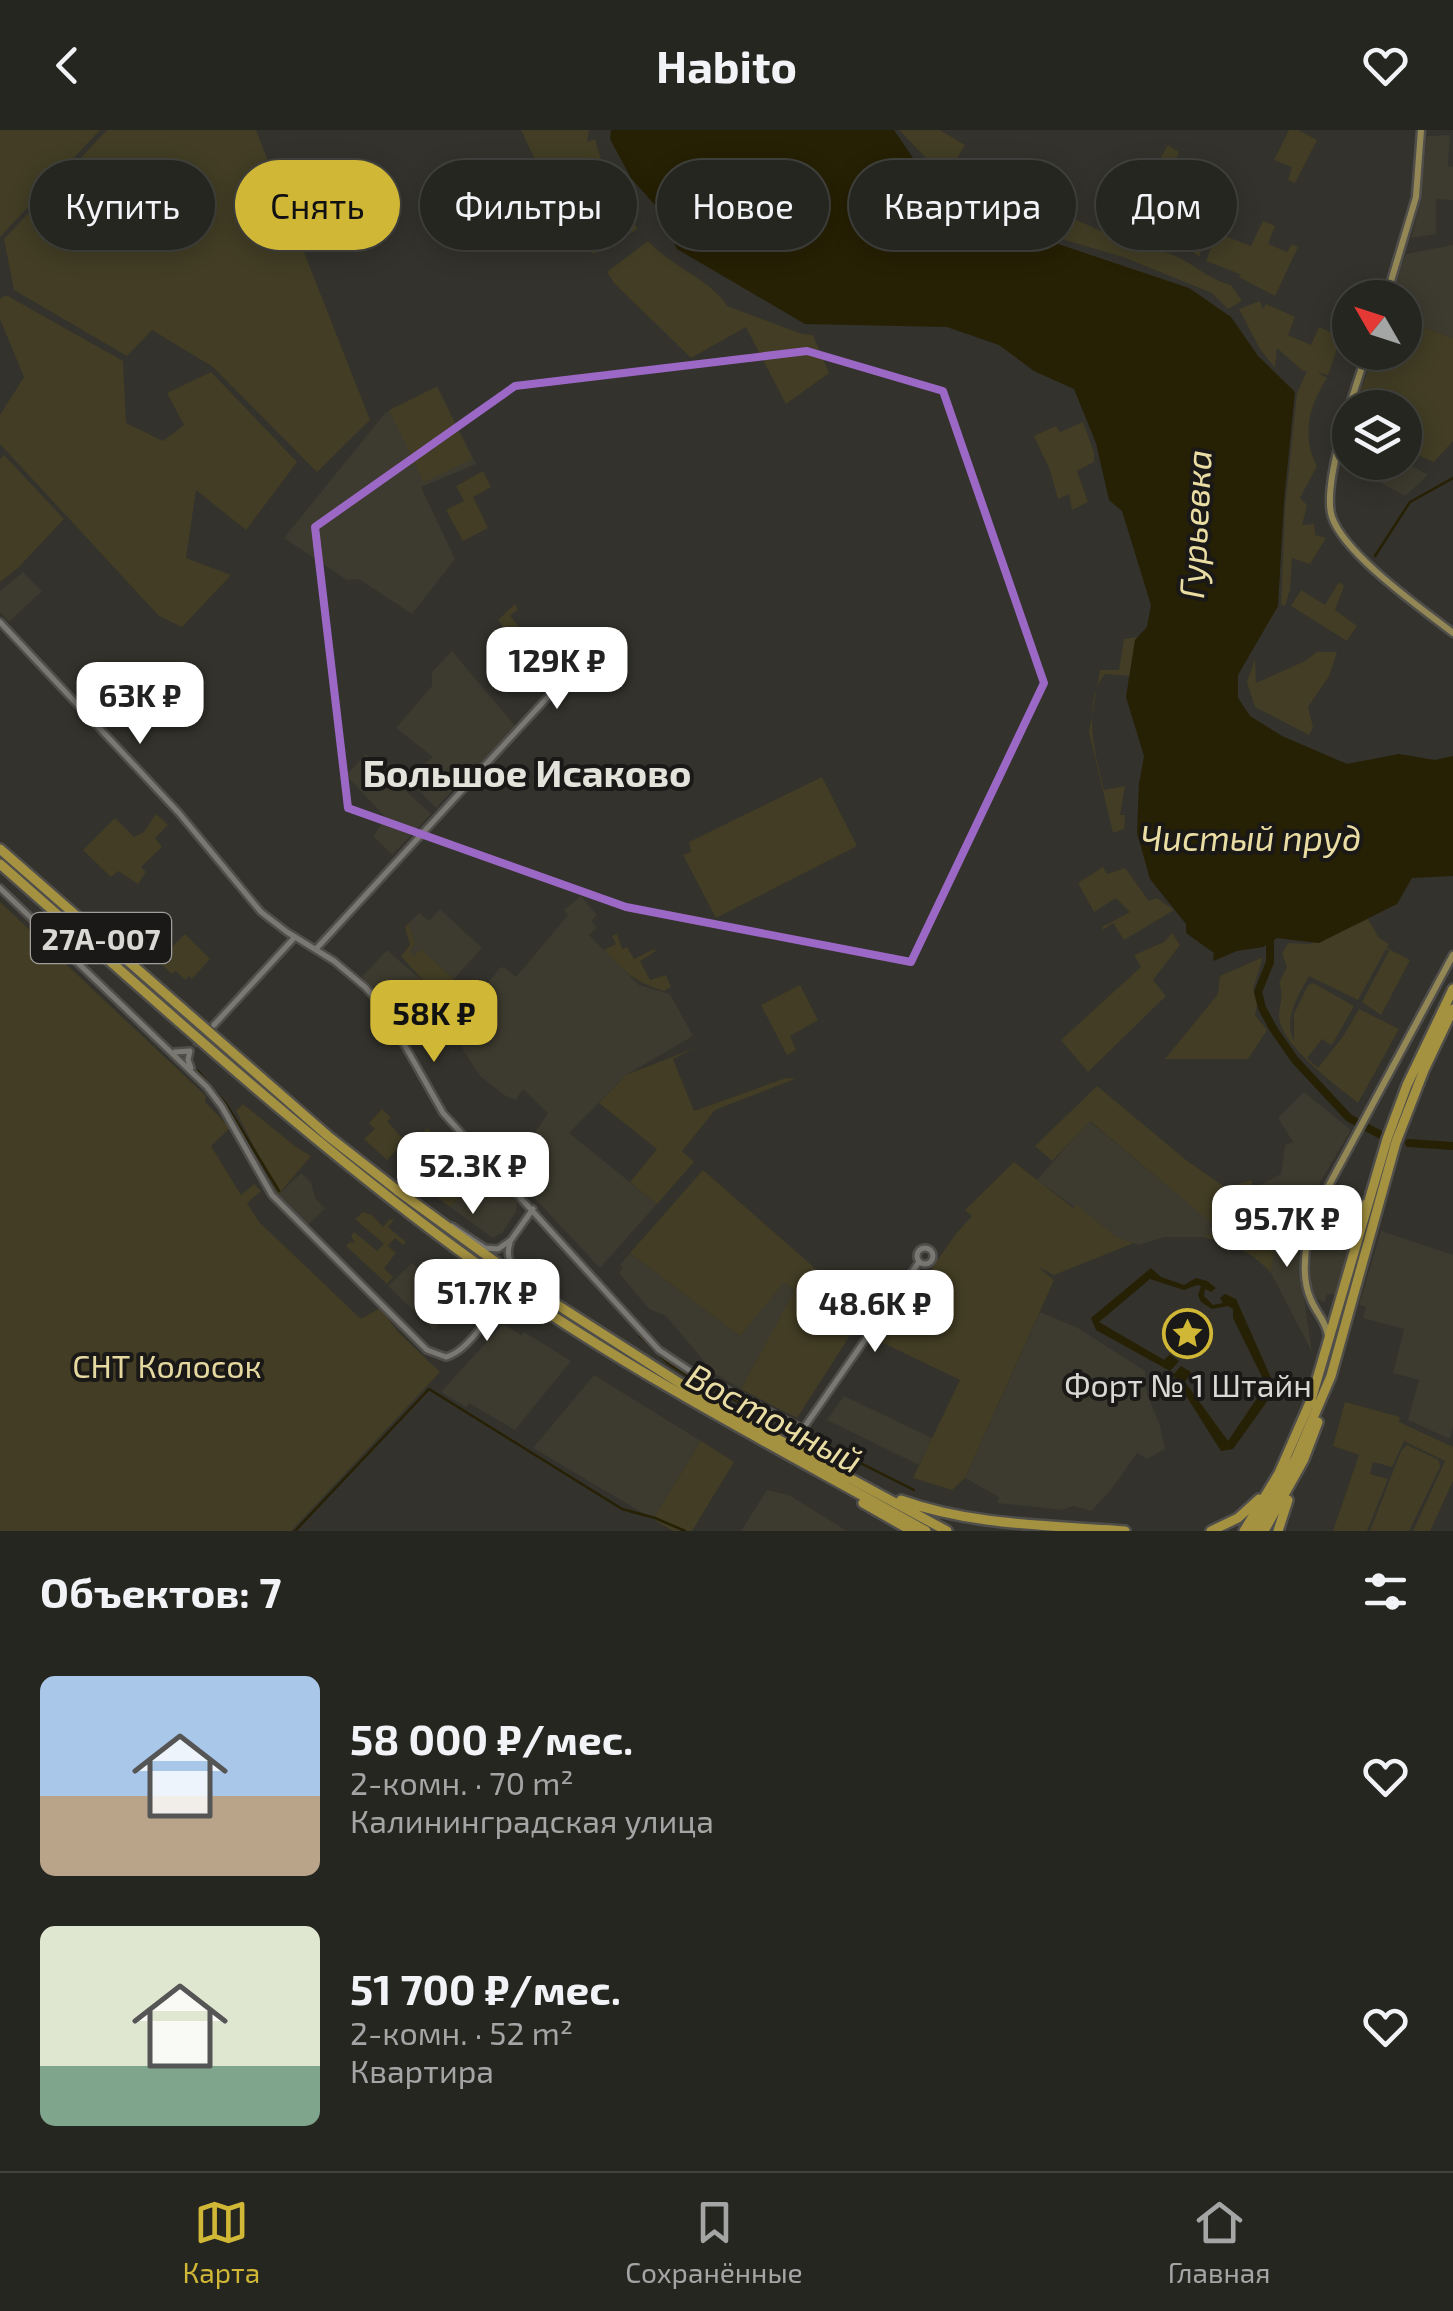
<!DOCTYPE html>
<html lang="ru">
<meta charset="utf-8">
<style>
:root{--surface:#262621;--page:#32322e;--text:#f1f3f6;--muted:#a4a5a5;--line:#42433f;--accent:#d1b736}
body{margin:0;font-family:"Exo 2",sans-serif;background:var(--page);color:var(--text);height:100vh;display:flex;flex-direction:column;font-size:38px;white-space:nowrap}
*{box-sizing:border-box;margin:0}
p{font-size:32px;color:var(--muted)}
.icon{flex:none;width:55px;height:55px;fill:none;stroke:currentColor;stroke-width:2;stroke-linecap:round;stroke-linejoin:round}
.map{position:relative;height:1401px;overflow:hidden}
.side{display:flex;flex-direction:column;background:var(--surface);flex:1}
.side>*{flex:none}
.banner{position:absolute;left:30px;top:30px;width:1395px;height:90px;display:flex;gap:20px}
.needle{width:65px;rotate:309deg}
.controls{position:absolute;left:1332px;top:150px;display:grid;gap:20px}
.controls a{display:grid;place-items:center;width:90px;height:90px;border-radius:50%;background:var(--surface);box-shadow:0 5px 25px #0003,0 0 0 2px var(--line);font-size:50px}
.price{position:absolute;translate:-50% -85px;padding:0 22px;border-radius:20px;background:#fff;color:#222;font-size:32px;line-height:65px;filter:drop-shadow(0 2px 5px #0008)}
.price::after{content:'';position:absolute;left:50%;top:60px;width:30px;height:22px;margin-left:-15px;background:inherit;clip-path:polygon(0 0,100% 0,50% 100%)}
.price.on{background:var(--accent);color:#111}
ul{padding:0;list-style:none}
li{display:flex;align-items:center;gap:30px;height:250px;padding:0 40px}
li span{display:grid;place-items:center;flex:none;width:280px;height:200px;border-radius:15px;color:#555}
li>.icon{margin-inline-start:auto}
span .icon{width:120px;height:120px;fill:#fffc;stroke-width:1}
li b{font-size:42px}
h2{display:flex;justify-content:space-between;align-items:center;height:120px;padding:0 40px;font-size:42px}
.tag{padding:0 35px;border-radius:45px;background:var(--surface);box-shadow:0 5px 25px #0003,0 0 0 2px var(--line);font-size:35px;line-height:90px}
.tag.on{background:var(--accent);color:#111}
header{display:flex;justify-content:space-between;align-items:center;height:130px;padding:0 40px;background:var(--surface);font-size:45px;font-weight:700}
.tab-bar{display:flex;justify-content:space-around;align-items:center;height:140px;border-top:2px solid var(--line);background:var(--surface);font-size:28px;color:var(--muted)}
.tab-bar a{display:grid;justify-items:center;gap:5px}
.tab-bar .on{color:var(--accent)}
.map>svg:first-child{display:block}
.built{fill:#3d3b2f}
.green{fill:#423d24}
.water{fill:#262004}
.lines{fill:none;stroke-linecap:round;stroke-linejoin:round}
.stream{stroke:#262004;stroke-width:2.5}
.river{stroke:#262004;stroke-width:8}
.minor-tunnel{stroke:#4c4b45;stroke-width:5;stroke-dasharray:5 2.5;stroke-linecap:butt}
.minor-casing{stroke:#504e4a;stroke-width:10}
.major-casing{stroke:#504e4a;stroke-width:11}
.highway-casing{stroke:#504e4a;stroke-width:14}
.minor{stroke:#7a7872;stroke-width:5}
.major{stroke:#938855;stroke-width:6}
.highway{stroke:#a49241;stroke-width:9}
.marked{fill:none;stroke:#9c68c6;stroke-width:8;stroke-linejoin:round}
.labels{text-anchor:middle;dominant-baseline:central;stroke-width:8;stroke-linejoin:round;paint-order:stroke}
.shield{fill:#1a1917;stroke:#a09f9b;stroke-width:2.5}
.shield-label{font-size:30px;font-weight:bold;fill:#d9d8d4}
.park-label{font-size:32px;fill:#e6d9a0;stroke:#1a1917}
.poi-label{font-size:32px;fill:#d9d8d4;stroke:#1a1917}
.water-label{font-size:35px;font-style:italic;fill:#eadda4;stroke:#1a1917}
.quarter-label{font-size:38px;font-weight:bold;fill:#e4e3db;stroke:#1a1917}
</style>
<header><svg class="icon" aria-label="back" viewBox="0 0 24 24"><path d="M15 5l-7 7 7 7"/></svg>Habito<svg class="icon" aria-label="heart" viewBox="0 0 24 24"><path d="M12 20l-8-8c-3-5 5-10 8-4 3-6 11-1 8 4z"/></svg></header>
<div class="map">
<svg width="1453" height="1401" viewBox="0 0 1453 1401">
<rect width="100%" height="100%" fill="#33322c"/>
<path class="built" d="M1450,5L1448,36L1453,37V70L1436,69V104L1411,108L1420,74L1427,6Z
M1453,115V208L1405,191V168H1390L1406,124Z
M437,256L476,334L421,357L455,429L412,484L359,449L347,450L284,408L385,283Z
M1350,303V332H1405L1428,345L1405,366L1344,333Z
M23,442L42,461L9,492L0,482V461Z
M452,521L515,596L464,652L453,646L448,653L454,659L436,678L407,648L433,627L396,598L432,556V542Z
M366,624L431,684L392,725L373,706L386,688L346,645Z
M581,766L597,785L591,791L597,798L589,805L639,855L670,864L693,906L626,945L569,1003L657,1074L600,1138L509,1041L548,983L523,959L516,970L507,967L480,946L463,920L460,903L479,882L471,874L500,838L504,837L516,847L568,785L564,780Z
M440,779L482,818L454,849L422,820L414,826L409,820L415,814L409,793L419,783L429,791Z
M387,820L426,854L406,875L394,863L384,871L362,847Z
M1304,962L1351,1000L1309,1071L1298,1117V1125L1302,1126L1301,1147L1312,1222L1271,1143L1275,1115L1258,1056L1281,1044L1285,1015L1293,1012L1278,988Z
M1089,991L1221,1100L1203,1107H1164L1139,1115L1116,1107L1037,1050Z
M485,1038L517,1072L516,1082L502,1103L493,1108L450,1077Z
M301,1043L311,1052L315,1068L325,1078L308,1095L278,1065Z
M1381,1101L1453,1125V1296L1450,1309L1408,1290L1419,1250L1393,1243L1404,1199L1363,1188L1366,1177L1359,1175Z
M1312,1102L1350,1115L1336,1164H1327L1325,1172L1313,1168L1310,1153Z
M630,1123L740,1206L784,1151L796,1160L741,1259L714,1243L666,1186L649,1179L619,1143L623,1138L620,1135Z
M412,1133L458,1176L434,1200L388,1156Z
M1040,1182L1078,1198L1145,1241L1147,1265L1160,1295L1165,1319L1147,1329L1137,1323L1111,1360L1091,1381L1073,1376L1062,1380L997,1373L999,1367L965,1348Z
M503,1194L521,1205L524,1202L571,1231L515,1300L469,1273L466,1277L441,1262Z
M594,1245L701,1311L653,1389L533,1318Z
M844,1266L932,1308L919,1335L827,1290Z
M767,1360L789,1365L847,1401H741Z"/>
<path class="green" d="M0,0H100L0,107Z
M107,0H256L370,290L317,342L213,237L152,200L127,226L14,160L4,109Z
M521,0H589L587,12L595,9L602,33L551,53L543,30L536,33L544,51L517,64L508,45L536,32Z
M899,0H940L965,15L950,40L957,46L955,58Z
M1289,0H1298L1317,10L1295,53L1288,50L1292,37L1274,30Z
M1168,15L1179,22L1153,88L1131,81Z
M608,56L638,99L593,124L559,77Z
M1022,74L1051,84L1061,83L1112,106L1141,104L1140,117C1157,119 1172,123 1187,132C1202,141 1214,151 1231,155L1242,171L1228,179L1212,163L1123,127L1051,106L1043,95L992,92L999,81L1009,83Z
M1167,75L1213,93L1199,127L1159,93Z
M1263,91L1275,96L1268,114L1287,122L1292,114L1298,117L1275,166L1239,147L1240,144L1206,131L1217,103L1251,116Z
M648,111C669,135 713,151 727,176L802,204L813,205L829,243L786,274L746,197L691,228L615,154L607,142Z
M6,165L123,231L126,293L163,311L184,295L167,263L211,242L297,332L246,400L196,360L186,428L231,445L182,497L159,486L0,314V285L24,247L0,189V169Z
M1260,171L1263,179L1266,174L1295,187L1288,205L1311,215L1319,197L1341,207L1328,245L1317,242L1327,248C1309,276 1301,305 1317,336L1300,368L1307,375L1302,395L1314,394L1315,405L1326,408L1310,434L1292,428L1290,460L1285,476L1281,475L1285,379L1297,263L1307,241H1303L1277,218L1275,238L1260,219L1239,179Z
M1405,191L1453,208V311L1434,332L1417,325L1421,317L1413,312L1405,319V278L1355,277L1374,223L1405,222Z
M437,257L472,329L424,352L389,280Z
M1083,292L1094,322V332L1077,341L1088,372L1072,380L1069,364L1058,369L1050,340L1034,306L1056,296L1060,302Z
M4,325L64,389L18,438L0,452V329Z
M483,341L491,357L473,367L488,398L463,411L446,380L464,371L456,356Z
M1339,452L1344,456L1335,480L1357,496L1347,511L1291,476L1301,460L1325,475Z
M515,474L518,480L510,485L538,524L533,529L524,527L501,537L487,522L505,499L498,490Z
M1137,507L1131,546L1105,544C1081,573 1096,628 1104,660L1125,656L1120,685H1125L1124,699L1113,703L1089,602L1100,540H1119L1124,509Z
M1317,522H1337L1329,546L1308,577L1313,597L1309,605L1255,577L1247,552L1255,529L1256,553L1305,531Z
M822,647L857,716L716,788L683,725L691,722L689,712Z
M156,684L168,695L155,708L162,717L141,737L146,742L138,754L118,741L111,747L83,720L115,688L134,707L144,702Z
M1103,737L1107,744L1125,738L1149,771L1157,768L1174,780L1124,810L1113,793L1103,800L1102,797L1130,782L1116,768L1094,782L1078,753Z
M0,772L206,966L205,972L230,998L211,1016L241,1065L254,1054L261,1061L247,1073L259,1092L361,1189L380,1178L398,1202L440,1242L291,1401H0Z
M1368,789L1379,808L1389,814L1387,818L1410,830L1381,885L1362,872L1389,821L1386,819L1358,870L1309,846C1298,866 1283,888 1294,911V884L1308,855L1313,853L1354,876L1333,913L1331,915L1322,909L1307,928L1318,938L1344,905L1359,879L1399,899L1358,973C1336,955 1287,920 1280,892C1276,879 1286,867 1279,853L1287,837L1282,824L1288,813L1310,814Z
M409,793L415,814L410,821L414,826L421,819L454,849L435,864L401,826L410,815L405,797Z
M1172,803L1180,815L1153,850L1166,866L1088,942L1061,910L1141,837L1134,825L1164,812Z
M185,804L210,829L192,849L189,846L185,850L176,841L172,844L158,831Z
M617,804L622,819L627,817L634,829L654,819L656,821L640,831L650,850L666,845L671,857L664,861C634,852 624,841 604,820L616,814L612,806Z
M1263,827L1253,859L1258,871L1255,885L1267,900L1248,929H1165L1218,864L1220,846Z
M800,855L818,890L790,906L796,920L787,925L761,875Z
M697,917L673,929L694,981L786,948L795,949L715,980L682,1021L694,1032L657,1074L630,1052L657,1019L599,973L626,945Z
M1097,956L1186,1030L1226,1058L1251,1050L1269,1113L1275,1115L1271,1143C1253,1122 1230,1113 1203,1107L1220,1100L1090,991L1052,1031L1035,1016Z
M243,974L296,1017L311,1026L278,1065L236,981Z
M382,979L391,988L387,991L405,1011L387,1030L364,1009L375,999L369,993Z
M427,998L444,1015L442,1021L452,1029L465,1018L485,1038L450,1077L432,1063L440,1051L427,1041L421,1048L398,1031L406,1022L441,1051L449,1040L414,1014Z
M1014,1032L1073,1078L1077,1075L1116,1107L1134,1113L1054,1145L1038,1137L1054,1150L965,1348L952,1360L913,1348L960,1250L881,1212L955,1105L972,1086L965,1080Z
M703,1040L865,1182L797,1288L741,1259L795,1160L784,1152L740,1206L630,1123Z
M363,1082L372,1085L383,1097L390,1089L394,1090L388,1097L406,1112L403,1115L395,1108L388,1116L396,1123L384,1138L393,1147L387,1154L346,1116L350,1112L355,1113L351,1106L354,1102L377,1121L384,1114L355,1089Z
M1345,1272L1400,1287L1399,1292L1453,1317V1351L1430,1401H1413L1445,1331L1404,1311L1392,1337L1373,1332L1370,1344L1388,1349L1367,1401H1333L1359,1325L1333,1316Z
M701,1311L734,1332L692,1401H673L653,1389Z
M1407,1315L1439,1330L1440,1337L1409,1401H1370L1401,1321Z"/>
<path class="water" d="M611,0H894L913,28L948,56L959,72L974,57L982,64L969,80L988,98L1019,96L1055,113L1189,158L1231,187L1258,226L1295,262L1284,371L1278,476L1238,545V568L1250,586L1282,606L1347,634L1399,624L1435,630L1453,626V746L1412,748L1397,774L1319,813L1277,808L1263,817L1237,821L1213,831L1214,823L1186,803V794L1150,749L1137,703L1139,654L1144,626L1126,567L1135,510L1147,497L1151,475L1122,381L1109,370L1096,313L1074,259L1034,241L999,215L947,197L805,194L677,119L662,83L631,48L610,9Z
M1151,1138L1161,1147L1184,1155L1196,1148L1207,1151L1216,1158L1211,1162L1205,1159L1204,1166L1213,1175L1223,1173L1220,1168L1225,1164L1236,1169L1276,1259L1233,1319L1221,1321L1173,1245L1181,1236L1191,1242L1185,1252L1228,1311L1266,1255L1233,1188V1179L1228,1176L1212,1179L1201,1172L1198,1165L1201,1156L1197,1155L1184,1160L1150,1149L1099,1192L1164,1230L1170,1224L1179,1231L1170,1241L1096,1200L1091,1188Z"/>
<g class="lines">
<path class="stream" d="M1375,426L1410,372L1453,348
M198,941L226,974L279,1061
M640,1206L669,1234L691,1248L914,1360
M295,1401L429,1259L622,1379L655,1388L685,1401"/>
<path class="river" d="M1270,808V832L1258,862L1262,878L1274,900L1295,930L1349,988L1381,1005
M1409,1013L1453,1016"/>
<path class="minor-tunnel" d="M194,916L214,895"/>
<defs>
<path id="minor" d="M0,492L179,683L261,782L287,802L334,831L365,857L383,877L443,983L659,1220L692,1242L803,1299L919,1132
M0,758L207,957L222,977L272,1065L427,1220L446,1227C465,1222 489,1190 495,1171C498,1163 495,1155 493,1147
M316,819L581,531
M214,895L295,807
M175,922L190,921L188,930L191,938
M452,1096L485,1118L498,1119L511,1110L533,1079
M510,1113C501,1139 530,1148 546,1163
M917 1126a8 8 0 1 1 16 0a8 8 0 1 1-16 0Z
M495,1176L506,1170L522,1168"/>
<path id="major" d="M1386,168L1416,67L1421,0
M1367,222C1356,256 1321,354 1332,387C1345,425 1421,478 1453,503
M1320,1072C1327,1091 1338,1098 1356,1088L1365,1073
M1328,1206C1326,1191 1317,1184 1311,1170C1299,1144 1306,1110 1314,1083L1453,825"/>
<path id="highway" d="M0,719L328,1006L397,1060L534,1160L711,1273L947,1401
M0,734C165,879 327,1029 507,1155C642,1249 784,1321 926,1401
M901,1370C973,1396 1050,1395 1125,1401
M863,1373L912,1401
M1211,1401L1238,1388L1259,1369
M1244,1401L1279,1343L1311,1270L1387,1009L1407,955L1453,859
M1254,1401L1296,1328L1331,1246L1396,1012L1424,940L1453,879
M1264,1401L1304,1329L1318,1292
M1278,1401L1288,1370"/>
</defs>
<use href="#minor" class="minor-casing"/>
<use href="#major" class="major-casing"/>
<use href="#highway" class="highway-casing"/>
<use href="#minor" class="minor"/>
<use href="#major" class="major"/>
<use href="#highway" class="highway"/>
</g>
<path class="marked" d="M807,221L943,261L1044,553L911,832L626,777L348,678L315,397L515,256Z"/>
<defs>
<symbol id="sight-ring" viewBox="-11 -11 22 22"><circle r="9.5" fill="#1a1917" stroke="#d1b736" stroke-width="1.5"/><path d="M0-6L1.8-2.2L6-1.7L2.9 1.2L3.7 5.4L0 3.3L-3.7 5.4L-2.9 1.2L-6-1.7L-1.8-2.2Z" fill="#d1b736"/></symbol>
</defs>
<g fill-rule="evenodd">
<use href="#sight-ring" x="1160" y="1176" width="55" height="55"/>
</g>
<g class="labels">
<rect class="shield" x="31" y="783" width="140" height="50" rx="8"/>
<g class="shield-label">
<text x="101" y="808">27А-007</text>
</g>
<g class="park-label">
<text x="167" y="1235">СНТ Колосок</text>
</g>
<g class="poi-label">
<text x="1188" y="1254">Форт № 1 Штайн</text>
</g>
<g class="water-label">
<text transform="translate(1194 394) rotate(-87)">Гурьевка</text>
<text x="1251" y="707">Чистый пруд</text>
<text transform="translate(775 1287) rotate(28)">Восточный</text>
</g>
<g class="quarter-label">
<text x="527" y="642">Большое Исаково</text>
</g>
</g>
</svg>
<div class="controls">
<a><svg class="needle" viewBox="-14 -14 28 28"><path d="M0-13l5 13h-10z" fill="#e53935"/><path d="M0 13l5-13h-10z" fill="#a4a5a5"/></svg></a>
<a><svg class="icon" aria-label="layers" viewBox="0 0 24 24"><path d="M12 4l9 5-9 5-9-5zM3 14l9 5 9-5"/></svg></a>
</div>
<b class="price" style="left:557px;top:582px">129K ₽</b>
<b class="price" style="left:140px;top:617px">63K ₽</b>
<b class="price on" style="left:434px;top:935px">58K ₽</b>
<b class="price" style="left:473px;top:1087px">52.3K ₽</b>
<b class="price" style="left:1287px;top:1140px">95.7K ₽</b>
<b class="price" style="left:487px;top:1214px">51.7K ₽</b>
<b class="price" style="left:875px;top:1225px">48.6K ₽</b>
<div class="banner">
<a class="tag">Купить</a>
<a class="tag on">Снять</a>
<a class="tag">Фильтры</a>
<a class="tag">Новое</a>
<a class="tag">Квартира</a>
<a class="tag">Дом</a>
</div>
</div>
<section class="side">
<h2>Объектов: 7<svg class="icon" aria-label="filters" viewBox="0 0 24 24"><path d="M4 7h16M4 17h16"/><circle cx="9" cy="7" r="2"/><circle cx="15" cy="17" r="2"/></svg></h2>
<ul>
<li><span style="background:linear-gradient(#a9c7e8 60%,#b9a48a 0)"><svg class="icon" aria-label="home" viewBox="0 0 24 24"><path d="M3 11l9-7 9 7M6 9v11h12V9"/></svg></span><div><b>58 000 ₽/мес.</b><p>2-комн. · 70 m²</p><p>Калининградская улица</p></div><svg class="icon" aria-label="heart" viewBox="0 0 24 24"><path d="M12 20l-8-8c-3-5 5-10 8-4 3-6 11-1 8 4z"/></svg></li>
<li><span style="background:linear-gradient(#dfe7d0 70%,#7fa58c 0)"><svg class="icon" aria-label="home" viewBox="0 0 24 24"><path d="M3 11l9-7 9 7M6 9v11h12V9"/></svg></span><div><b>51 700 ₽/мес.</b><p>2-комн. · 52 m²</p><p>Квартира</p></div><svg class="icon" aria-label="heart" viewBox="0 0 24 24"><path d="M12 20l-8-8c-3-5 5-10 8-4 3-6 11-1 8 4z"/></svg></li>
</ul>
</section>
<nav class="tab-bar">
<a class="on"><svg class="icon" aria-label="map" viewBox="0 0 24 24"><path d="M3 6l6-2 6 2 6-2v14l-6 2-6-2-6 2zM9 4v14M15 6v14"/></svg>Карта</a>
<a><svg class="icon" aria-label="saved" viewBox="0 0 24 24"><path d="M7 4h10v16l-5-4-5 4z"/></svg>Сохранённые</a>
<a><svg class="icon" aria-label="home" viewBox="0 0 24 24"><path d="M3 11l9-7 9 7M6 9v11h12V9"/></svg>Главная</a>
</nav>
